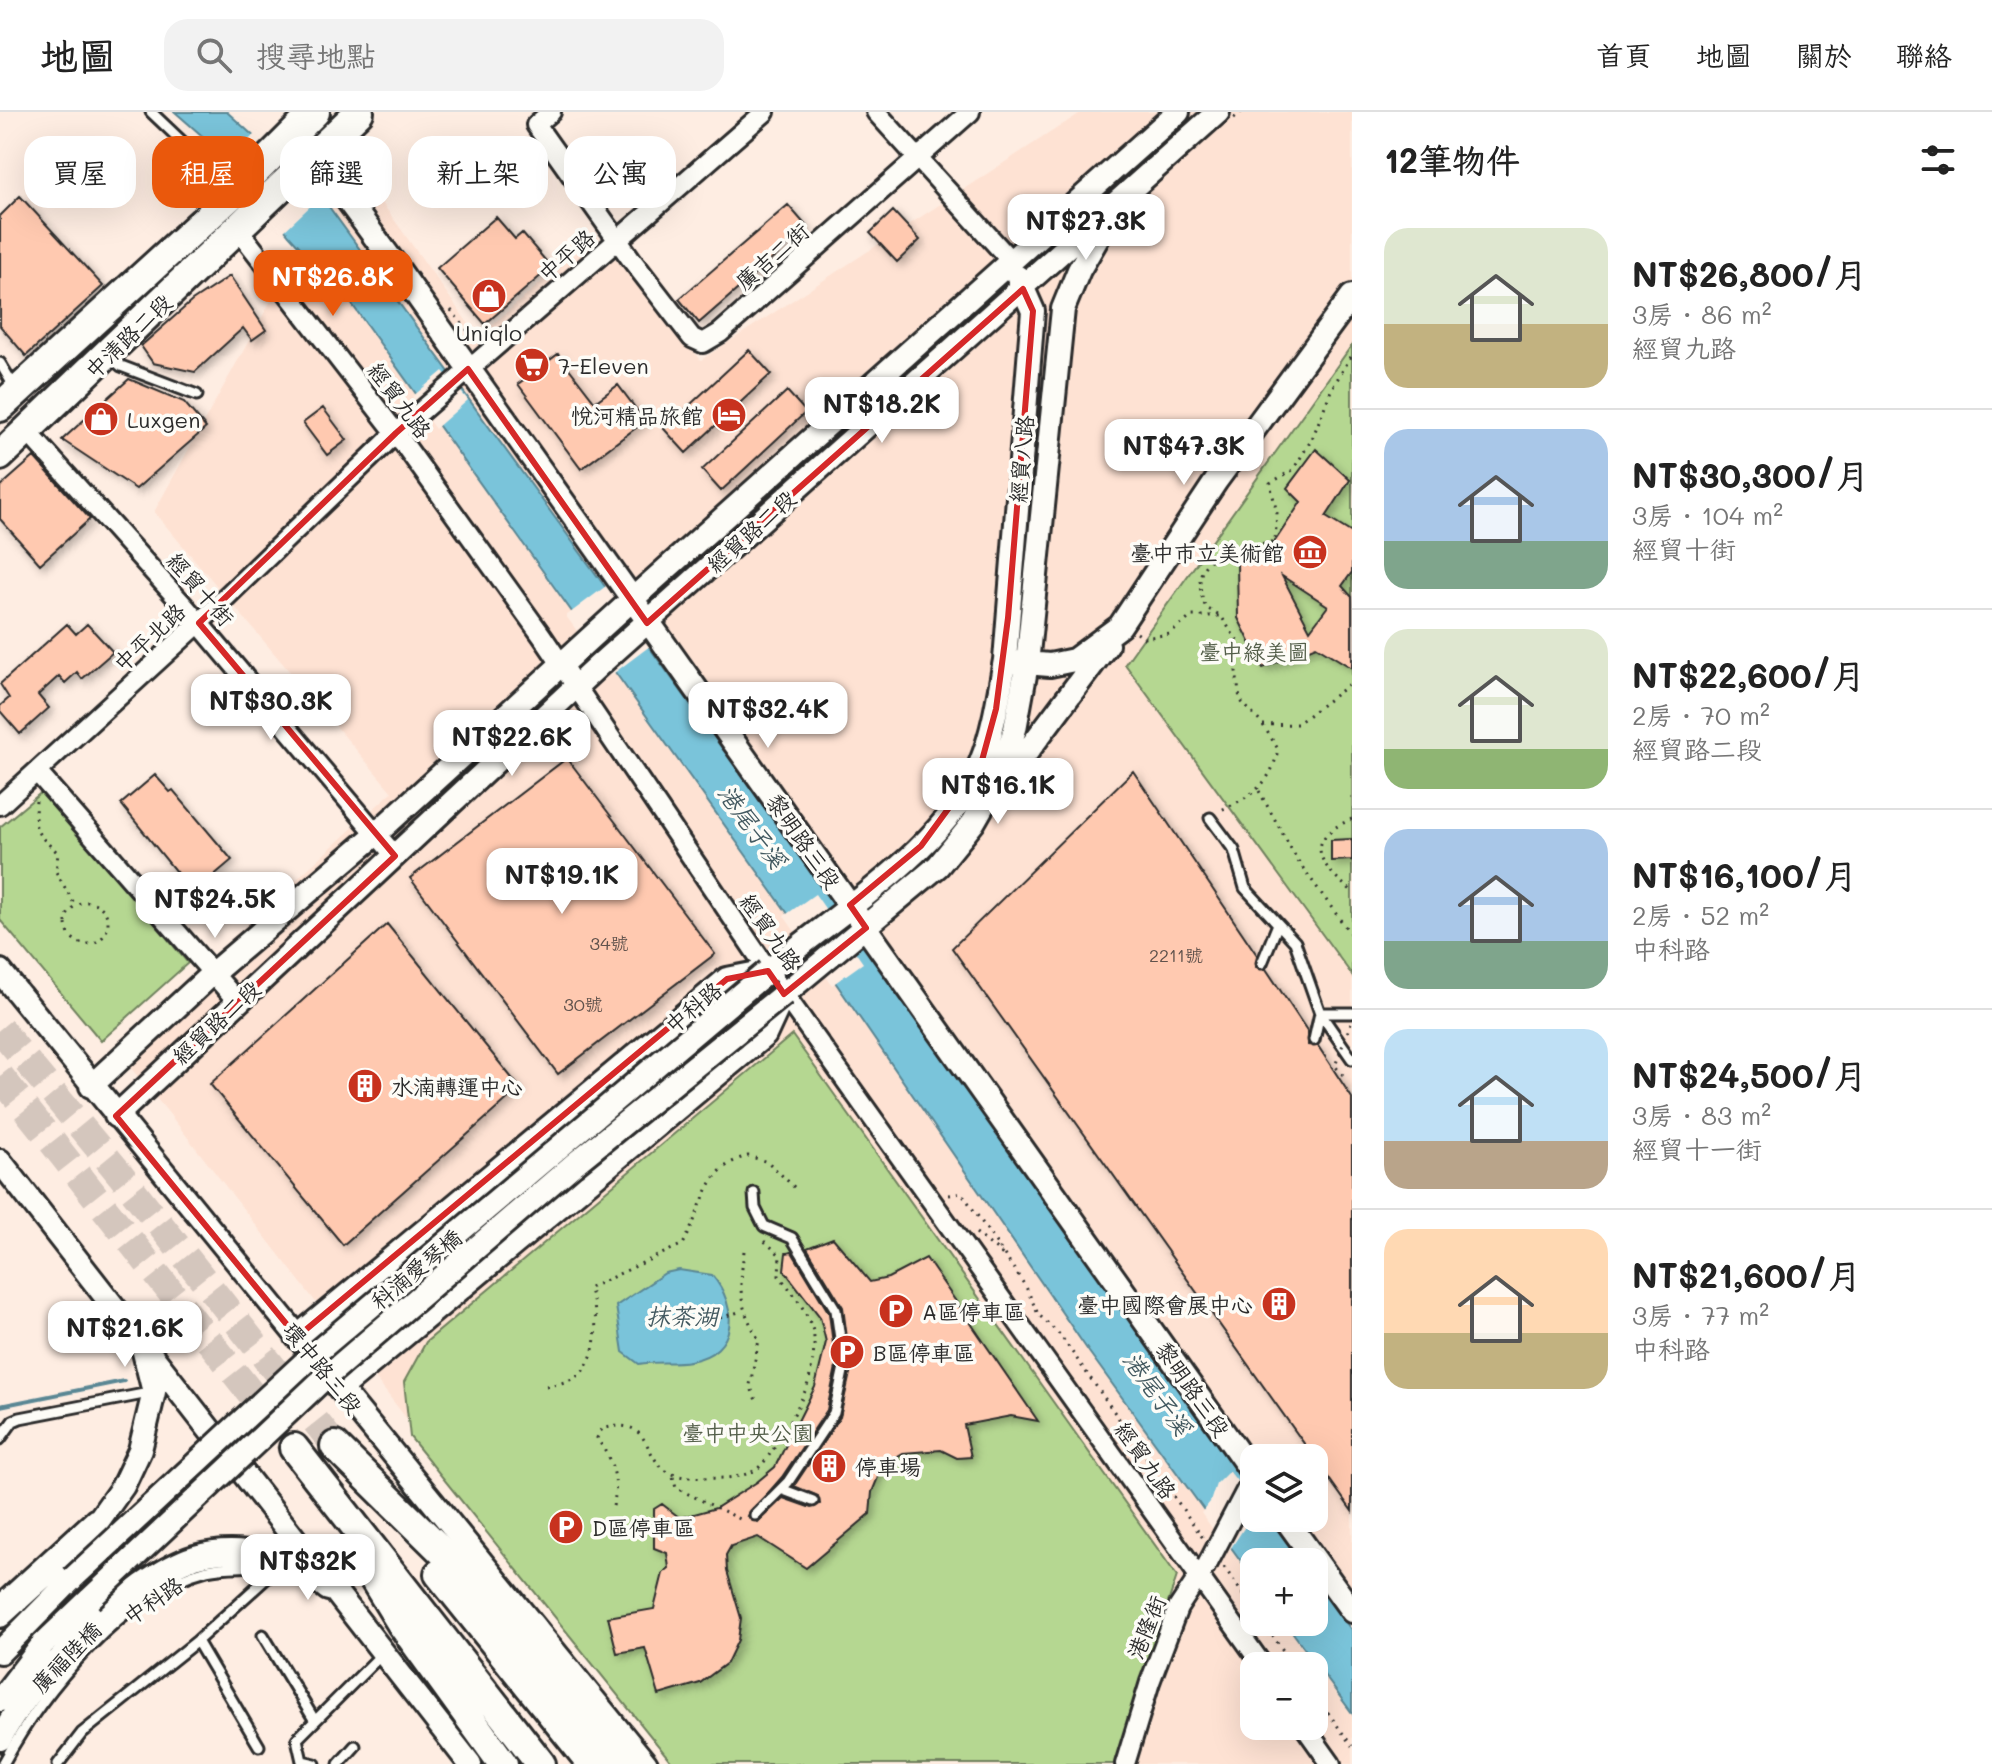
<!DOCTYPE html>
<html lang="zh-TW">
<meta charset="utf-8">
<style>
:root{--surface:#fff;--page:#f2f2f2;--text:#222;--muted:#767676;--line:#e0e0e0;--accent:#ea580c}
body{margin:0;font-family:Mali,"LXGW WenKai TC",sans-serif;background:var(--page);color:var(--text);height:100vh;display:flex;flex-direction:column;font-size:30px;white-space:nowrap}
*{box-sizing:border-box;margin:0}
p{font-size:26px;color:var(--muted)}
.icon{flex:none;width:44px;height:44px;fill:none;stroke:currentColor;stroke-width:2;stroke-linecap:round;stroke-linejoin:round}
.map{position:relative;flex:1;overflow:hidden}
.details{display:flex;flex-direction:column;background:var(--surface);width:640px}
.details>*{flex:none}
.banner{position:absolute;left:24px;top:24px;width:760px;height:72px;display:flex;gap:16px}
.controls{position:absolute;left:1240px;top:1332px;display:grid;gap:16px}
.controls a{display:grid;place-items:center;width:88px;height:88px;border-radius:16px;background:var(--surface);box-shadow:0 8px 32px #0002;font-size:40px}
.price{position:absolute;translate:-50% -68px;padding:0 18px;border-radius:16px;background:#fff;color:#222;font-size:26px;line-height:52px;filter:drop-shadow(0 2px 4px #0008)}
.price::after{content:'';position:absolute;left:50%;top:48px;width:24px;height:18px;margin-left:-12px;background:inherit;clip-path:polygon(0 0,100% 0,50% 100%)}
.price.on{background:var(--accent);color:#fff}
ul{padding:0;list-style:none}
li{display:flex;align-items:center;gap:24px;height:200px;padding:0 32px}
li+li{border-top:2px solid var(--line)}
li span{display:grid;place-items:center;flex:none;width:224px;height:160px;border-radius:24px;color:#555}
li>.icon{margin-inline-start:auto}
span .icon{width:96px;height:96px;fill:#fffc;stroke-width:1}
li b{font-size:34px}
h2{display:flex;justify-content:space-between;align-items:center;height:96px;padding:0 32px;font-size:34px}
.pill{padding:0 28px;border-radius:24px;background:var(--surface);box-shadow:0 8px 32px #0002;font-size:28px;line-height:72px}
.pill.on{background:var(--accent);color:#fff}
header{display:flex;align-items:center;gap:48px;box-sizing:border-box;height:112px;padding:0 40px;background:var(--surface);border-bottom:2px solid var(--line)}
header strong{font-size:38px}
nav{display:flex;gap:44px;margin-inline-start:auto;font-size:28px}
.search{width:560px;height:72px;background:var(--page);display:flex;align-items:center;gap:20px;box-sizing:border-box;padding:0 28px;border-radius:24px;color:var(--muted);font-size:30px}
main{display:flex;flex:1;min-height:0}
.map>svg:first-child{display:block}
.built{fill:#fee2d3;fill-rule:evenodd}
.green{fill:#b5d791;stroke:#70815e;stroke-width:2}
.water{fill:#7ac4da;stroke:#5a8794;stroke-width:2}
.pier{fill:#feede2}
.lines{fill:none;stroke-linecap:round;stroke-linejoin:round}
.stream{stroke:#5a8794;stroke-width:4}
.building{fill:#ffc9b0;stroke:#2b2b2b;stroke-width:2;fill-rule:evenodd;filter:url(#shadow)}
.trunk-tunnel{stroke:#d4c6bd;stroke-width:28;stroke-dasharray:28 14;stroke-linecap:butt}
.service-casing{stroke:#2b2b2b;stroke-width:15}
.minor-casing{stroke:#2b2b2b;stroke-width:24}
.tertiary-casing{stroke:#2b2b2b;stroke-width:28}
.primary-casing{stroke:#2b2b2b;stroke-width:34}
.trunk-casing{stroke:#2b2b2b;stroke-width:34}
.path{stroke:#2b2b2b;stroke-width:3;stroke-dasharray:2 6;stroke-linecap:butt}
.service{stroke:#fdfcf7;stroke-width:9}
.minor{stroke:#fdfcf7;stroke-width:18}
.tertiary{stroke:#fdfcf7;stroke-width:22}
.primary{stroke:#fdfcf7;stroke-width:28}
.trunk{stroke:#fdfcf7;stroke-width:28}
.minor-bridge-casing{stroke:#2b2b2b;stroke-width:24;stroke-linecap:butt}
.tertiary-bridge-casing{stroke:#2b2b2b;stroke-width:28;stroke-linecap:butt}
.path-bridge{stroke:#2b2b2b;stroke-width:3;stroke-dasharray:2 6;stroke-linecap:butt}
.minor-bridge{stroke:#fdfcf7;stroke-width:18}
.tertiary-bridge{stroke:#fdfcf7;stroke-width:22}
.marked{fill:none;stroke:#d62828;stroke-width:6;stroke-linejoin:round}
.labels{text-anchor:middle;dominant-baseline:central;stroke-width:7;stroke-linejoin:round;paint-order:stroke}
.number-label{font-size:18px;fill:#60524c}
.street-label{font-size:22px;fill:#2b2b2b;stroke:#fdfcf7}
.poi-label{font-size:22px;fill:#2b2b2b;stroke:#fdfcf7;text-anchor:start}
.park-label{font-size:22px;fill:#545f4a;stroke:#fdfcf7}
.water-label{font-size:24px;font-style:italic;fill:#435960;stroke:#fdfcf7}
</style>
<header>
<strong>地圖</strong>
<div class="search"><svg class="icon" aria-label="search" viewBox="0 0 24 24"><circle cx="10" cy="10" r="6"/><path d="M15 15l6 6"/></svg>搜尋地點</div>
<nav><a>首頁</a><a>地圖</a><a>關於</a><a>聯絡</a></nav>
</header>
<main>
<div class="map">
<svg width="1352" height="1652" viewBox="0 0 1352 1652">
<defs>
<filter id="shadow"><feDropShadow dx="4" dy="4" stdDeviation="4" flood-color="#0004"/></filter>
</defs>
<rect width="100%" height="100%" fill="#feede2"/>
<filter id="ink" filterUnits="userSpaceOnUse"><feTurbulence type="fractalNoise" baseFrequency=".0125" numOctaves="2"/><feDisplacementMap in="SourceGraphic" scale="16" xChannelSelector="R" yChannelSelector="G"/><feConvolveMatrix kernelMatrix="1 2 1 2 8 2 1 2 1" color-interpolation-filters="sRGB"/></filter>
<g filter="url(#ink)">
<path class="built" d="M1082,0H1352V1652H684L502,1429L167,999L113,935L392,680L154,400L350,46L478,225L596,123L701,248ZM1254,1346H1314V1406H1254ZM1254,1450H1314V1510H1254ZM1254,1554H1314V1614H1254Z"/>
<path class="green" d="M1352,233V863L1125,552Z
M43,679L188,851L101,929L0,808V715Z
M792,923L1177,1464L1139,1577L1119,1652H673L410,1325L404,1270L426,1230Z"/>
<path class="water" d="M175,0H227L324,88L697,601L1254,1382V1406H1271L1303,1450H1254V1467L1089,1240L796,813L351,191L289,123L232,50Z
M679,1158L712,1163C738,1194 739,1241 690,1249C673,1252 656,1249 639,1252L623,1240L616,1194L665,1161Z
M1314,1466L1352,1519V1601L1285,1510H1314Z"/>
<path class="pier" d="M257,20L322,83L282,121L226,50Z
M443,259L468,288L435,317L412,285Z
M606,474L650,534L610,564L566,504Z
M815,782L863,851L832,873L784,804Z
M1229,1359L1254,1390V1401L1229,1439L1201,1401L1210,1390L1216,1372Z"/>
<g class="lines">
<path class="stream" d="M0,1294L124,1269"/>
</g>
<path class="building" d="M20,84L103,174L26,244L0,214V104Z
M788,93L808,116L699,211L679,187Z
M893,99L920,128L897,150L870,121Z
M496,105L515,127L522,121L551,155L485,212L437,156Z
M230,164L266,218L252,228L243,216L195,260L153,251L141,234L192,189Z
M749,238L771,262L686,341L664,317Z
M558,242L595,290L618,273L645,309L581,357L518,272Z
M129,267L184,290L206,316L136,377L62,328Z
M787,279L806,300L721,379L702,358Z
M323,296L347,328L327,343L303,311Z
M1316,337L1350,368L1326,405L1352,421V460L1342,474L1352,485V556L1316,534L1263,556L1238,506L1237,450L1256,446L1261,450L1301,390L1287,376ZM1282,464L1328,494L1310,518Z
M34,345L90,407L40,452L0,407V375Z
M67,512L76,522L87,512L113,540L82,567L77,560L65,571L59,564L38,583L49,596L20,622L0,599V594L9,586L0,572Z
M567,646L715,842L558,962L410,766Z
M1133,659L1257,843L1256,855L1266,857L1308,920V933L1318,934L1352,986V1399L952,836Z
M155,663L170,680L173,678L232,748L193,781L121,692Z
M1352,727V748L1331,749V728Z
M387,812L520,976L343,1133L210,972Z
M833,1126L870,1170L888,1166L926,1146L1038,1309L1011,1304L964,1313L971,1345L957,1346L941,1338L903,1341L883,1353L872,1380L870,1402L806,1456L758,1425L731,1434L726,1443L727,1459L741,1506L738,1528L727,1551L700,1571L659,1583L645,1536L617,1541L608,1505L654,1497L663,1461L669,1456L667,1441L654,1436V1397L662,1392L680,1406L716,1396L757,1370L775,1355L815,1275L826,1230L820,1205L784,1158L786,1141L792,1140L829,1201L836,1255L827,1298L782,1365L748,1404L758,1410L783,1386L811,1396L820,1392L818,1384L794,1374L840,1305L851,1257L843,1195L807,1136Z"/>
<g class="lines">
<path class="trunk-tunnel" d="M0,917L120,1062L335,1334
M0,964L294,1336"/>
<defs>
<path id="service" d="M151,0L233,78
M109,244L121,254L197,283
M0,251L15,276
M1210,706L1234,738L1245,776L1295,830L1320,901H1352
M1262,851L1278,812
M1320,901L1352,947
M1314,928L1320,901
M754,1081L755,1096L764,1114L792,1126L836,1198L844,1255L834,1301L788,1370L755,1403
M0,1327L13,1309L20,1306L154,1280
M781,1377L813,1389
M0,1487L92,1403
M263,1523L315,1609
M197,1529L259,1634
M3,1652C42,1580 124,1479 207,1458C227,1453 247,1456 267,1453
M58,1652L82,1621L197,1529L281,1453
M315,1652L302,1649L297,1627L382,1542
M339,1652L355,1634"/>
<path id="minor" d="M551,0L536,13L631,147L692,226L703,231L720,221L970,0
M876,0L1012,150
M237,116L396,321L542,524L784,882L1263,1554
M27,319L186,496L395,744
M37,660L238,890
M0,693L199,511L396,321L765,0
M1304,1614L1331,1652
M1125,1652L1150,1570L1178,1496L1205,1455"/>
<path id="tertiary" d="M289,26L343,82L391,147L1254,1363
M1014,550L1050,553L1074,548L1120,514L1216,369L1352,184
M1003,672L1107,533
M0,859L646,1652
M91,974L213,861L375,723L646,475L1178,0
M116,1004L598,554L1218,0
M0,1049L470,1652
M297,1225L727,867L768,859L787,844C850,793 951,729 981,650C994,618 999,582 1005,548L1033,199L1018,165
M340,1277L765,923L784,882L938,754L973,711L1000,664L1015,617L1027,552L1063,197L1079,158L1119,89
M1285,1406L1352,1499
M0,1504L86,1426L123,1374L140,1338L154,1280L143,1236
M0,1540L73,1466
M0,1588L43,1532L90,1487
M0,1627C28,1569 133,1464 195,1445C241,1432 292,1446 328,1477"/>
<path id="primary" d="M0,295L235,80L315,0
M0,344L359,0"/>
<path id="trunk" d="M335,1334L457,1454L623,1652
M294,1336L541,1652
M357,1439L401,1511L503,1652
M439,1462L592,1652"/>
</defs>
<use href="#service" class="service-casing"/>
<use href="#minor" class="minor-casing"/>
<use href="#tertiary" class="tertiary-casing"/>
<use href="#primary" class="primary-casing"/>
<use href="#trunk" class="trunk-casing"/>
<path class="path" d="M1234,6L1241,0
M451,198L474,227
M1218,502L1206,496C1182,438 1235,438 1275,429L1277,401L1270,371L1293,358L1312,327L1332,276L1352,243
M1137,521L1144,526L1170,522L1192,504H1221L1238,530L1236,559L1240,588L1263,613L1278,637C1271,674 1251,684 1219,699
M1263,613L1297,612L1352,570
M1259,679L1298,749L1352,824
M36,689C33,721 36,720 58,741L56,760L75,793
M1352,707C1301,728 1319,753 1352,779
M66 811a21 21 0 1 1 42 0a21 21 0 1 1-42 0Z
M949,1083L962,1081L1026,1175L1038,1202L1060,1223L1203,1426
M976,1121L1004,1144
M744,1139C739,1179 738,1192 759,1228L750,1273L757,1291
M697,1213L742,1199
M546,1274C559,1272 576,1269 585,1256C599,1237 598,1197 589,1176L683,1132C703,1099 703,1055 748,1044L768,1050L795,1076
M673,1365L676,1376L744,1409
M613,1394C620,1367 612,1349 597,1326L602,1317C662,1300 635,1363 688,1365C711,1366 732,1369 754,1359C769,1352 803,1288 808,1271C812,1258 817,1227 812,1216C805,1196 792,1179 779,1164L780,1143L761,1126
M1224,1455L1254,1498
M1263,1510L1294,1554
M1314,1581L1352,1634"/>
<use href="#service" class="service"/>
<use href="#minor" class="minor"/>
<use href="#tertiary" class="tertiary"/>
<use href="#primary" class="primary"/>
<use href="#trunk" class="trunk"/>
<defs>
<path id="minor-bridge" d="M1207,1453L1250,1371"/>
<path id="tertiary-bridge" d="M73,1466L305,1250L768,859
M90,1487L319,1271L573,1053L784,882"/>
</defs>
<use href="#minor-bridge" class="minor-bridge-casing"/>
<use href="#tertiary-bridge" class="tertiary-bridge-casing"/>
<path class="path-bridge" d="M1343,963L1335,954L1352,908"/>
<use href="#minor-bridge" class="minor-bridge"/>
<use href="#tertiary-bridge" class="tertiary-bridge"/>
</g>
</g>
<path class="marked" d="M1023,177L1033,199L1008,506L996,597L981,652L921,734L850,793L866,816L784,882L768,859L727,867L297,1225L116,1004L395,744L199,511L396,321L468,257L647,511Z"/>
<defs>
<symbol id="shop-disc" viewBox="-11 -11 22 22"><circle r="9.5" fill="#c8321e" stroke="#fdfcf7"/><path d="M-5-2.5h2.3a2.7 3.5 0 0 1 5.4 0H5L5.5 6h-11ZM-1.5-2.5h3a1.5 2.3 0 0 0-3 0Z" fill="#fff"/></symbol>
<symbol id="supermarket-disc" viewBox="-11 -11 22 22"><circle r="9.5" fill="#c8321e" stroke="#fdfcf7"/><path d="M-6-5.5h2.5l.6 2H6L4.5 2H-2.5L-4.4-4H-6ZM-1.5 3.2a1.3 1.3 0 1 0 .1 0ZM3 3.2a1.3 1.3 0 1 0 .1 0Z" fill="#fff"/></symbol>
<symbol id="hotel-disc" viewBox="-11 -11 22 22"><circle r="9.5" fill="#c8321e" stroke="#fdfcf7"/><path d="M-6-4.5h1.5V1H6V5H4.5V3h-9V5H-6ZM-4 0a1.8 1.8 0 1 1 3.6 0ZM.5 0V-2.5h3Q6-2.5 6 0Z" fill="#fff"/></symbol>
<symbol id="museum-disc" viewBox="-11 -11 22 22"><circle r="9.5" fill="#c8321e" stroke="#fdfcf7"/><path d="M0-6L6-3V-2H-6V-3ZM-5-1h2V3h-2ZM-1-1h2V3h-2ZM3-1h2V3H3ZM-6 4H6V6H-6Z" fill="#fff"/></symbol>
<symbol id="building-disc" viewBox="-11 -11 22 22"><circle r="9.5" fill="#c8321e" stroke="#fdfcf7"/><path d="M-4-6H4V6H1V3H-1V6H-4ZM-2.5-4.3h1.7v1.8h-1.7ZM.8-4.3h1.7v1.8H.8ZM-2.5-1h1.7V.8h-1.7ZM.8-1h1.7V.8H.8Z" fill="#fff"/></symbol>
<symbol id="parking-disc" viewBox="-11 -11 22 22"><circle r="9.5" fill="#c8321e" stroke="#fdfcf7"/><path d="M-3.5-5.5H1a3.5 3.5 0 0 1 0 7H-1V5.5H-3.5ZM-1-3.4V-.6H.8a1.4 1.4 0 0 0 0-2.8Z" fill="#fff"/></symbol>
</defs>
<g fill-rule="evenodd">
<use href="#shop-disc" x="469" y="164" width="40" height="40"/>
<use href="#supermarket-disc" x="512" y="233" width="40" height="40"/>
<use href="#hotel-disc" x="709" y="283" width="40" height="40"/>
<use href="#shop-disc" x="81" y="287" width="40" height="40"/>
<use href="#museum-disc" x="1290" y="420" width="40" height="40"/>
<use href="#building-disc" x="345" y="954" width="40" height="40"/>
<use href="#building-disc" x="1259" y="1172" width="40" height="40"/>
<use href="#parking-disc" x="876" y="1179" width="40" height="40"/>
<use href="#parking-disc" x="827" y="1220" width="40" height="40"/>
<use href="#building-disc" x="809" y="1334" width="40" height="40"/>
<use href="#parking-disc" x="546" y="1395" width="40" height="40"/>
</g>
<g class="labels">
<g class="number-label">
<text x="609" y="831">34號</text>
<text x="1176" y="843">2211號</text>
<text x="583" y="892">30號</text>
</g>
<g class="street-label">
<text transform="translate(566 143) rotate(-41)">中平路</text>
<text transform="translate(772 144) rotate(-41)">廣吉二街</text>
<text transform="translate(128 224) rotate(-44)">中清路二段</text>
<text transform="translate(400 288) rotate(53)">經貿九路</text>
<text transform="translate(1021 347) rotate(-85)">經貿八路</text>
<text transform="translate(751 419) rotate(-42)">經貿路二段</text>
<text transform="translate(201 477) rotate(49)">經貿十街</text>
<text transform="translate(149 525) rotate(-43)">中平北路</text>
<text transform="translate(804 729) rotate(55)">黎明路三段</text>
<text transform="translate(771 820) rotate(55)">經貿九路</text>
<text transform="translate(693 895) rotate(-40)">中科路</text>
<text transform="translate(216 910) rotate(-43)">經貿路二段</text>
<text transform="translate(416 1157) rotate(-40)">科湳愛琴橋</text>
<text transform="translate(323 1256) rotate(51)">環中路二段</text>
<text transform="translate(1193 1277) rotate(55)">黎明路三段</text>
<text transform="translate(1146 1348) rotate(55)">經貿九路</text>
<text transform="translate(153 1488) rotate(-34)">中科路</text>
<text transform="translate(1146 1515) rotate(-68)">港隆街</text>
<text transform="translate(66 1545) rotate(-46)">廣福陸橋</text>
</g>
<g class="poi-label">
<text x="489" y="220" text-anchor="middle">Uniqlo</text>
<text x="558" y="253">7-Eleven</text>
<text x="703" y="303" text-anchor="end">悅河精品旅館</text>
<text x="127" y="307">Luxgen</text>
<text x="1284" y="440" text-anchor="end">臺中市立美術館</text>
<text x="391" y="974">水湳轉運中心</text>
<text x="1253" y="1192" text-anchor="end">臺中國際會展中心</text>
<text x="922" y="1199">A區停車區</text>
<text x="873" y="1240">B區停車區</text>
<text x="855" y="1354">停車場</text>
<text x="592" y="1415">D區停車區</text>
</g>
<g class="park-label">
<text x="1254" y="539">臺中綠美圖</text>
<text x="748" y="1320">臺中中央公園</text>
</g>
<g class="water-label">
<text transform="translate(753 714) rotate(54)">港尾子溪</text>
<text x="682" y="1203">抹茶湖</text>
<text transform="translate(1158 1281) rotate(54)">港尾子溪</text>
</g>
</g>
</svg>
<div class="controls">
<a><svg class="icon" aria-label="layers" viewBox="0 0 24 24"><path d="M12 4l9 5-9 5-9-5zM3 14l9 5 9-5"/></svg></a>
<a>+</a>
<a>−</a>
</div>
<b class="price" style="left:1086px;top:150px">NT$27.3K</b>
<b class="price on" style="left:333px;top:206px">NT$26.8K</b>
<b class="price" style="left:882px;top:333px">NT$18.2K</b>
<b class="price" style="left:1184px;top:375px">NT$47.3K</b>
<b class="price" style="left:271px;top:630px">NT$30.3K</b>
<b class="price" style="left:768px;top:638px">NT$32.4K</b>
<b class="price" style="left:512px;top:666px">NT$22.6K</b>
<b class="price" style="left:998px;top:714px">NT$16.1K</b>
<b class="price" style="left:562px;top:804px">NT$19.1K</b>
<b class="price" style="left:215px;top:828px">NT$24.5K</b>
<b class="price" style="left:125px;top:1257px">NT$21.6K</b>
<b class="price" style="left:308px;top:1490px">NT$32K</b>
<div class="banner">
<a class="pill">買屋</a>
<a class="pill on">租屋</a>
<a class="pill">篩選</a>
<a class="pill">新上架</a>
<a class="pill">公寓</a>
</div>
</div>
<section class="details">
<h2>12筆物件<svg class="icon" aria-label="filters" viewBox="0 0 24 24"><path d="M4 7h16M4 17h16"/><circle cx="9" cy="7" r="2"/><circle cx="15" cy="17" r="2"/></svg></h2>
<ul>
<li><span style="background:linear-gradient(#dfe7d0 60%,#c2b280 0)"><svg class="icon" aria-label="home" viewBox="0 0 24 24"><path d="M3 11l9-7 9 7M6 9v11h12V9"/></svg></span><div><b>NT$26,800/月</b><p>3房 · 86 m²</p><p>經貿九路</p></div></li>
<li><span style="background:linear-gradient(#a9c7e8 70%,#7fa58c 0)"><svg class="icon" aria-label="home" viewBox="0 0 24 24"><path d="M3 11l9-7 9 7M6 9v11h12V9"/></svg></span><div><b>NT$30,300/月</b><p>3房 · 104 m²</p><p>經貿十街</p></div></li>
<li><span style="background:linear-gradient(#dfe7d0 75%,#8fb573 0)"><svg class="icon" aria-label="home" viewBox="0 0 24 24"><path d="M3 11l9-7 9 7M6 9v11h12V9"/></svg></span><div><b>NT$22,600/月</b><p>2房 · 70 m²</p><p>經貿路二段</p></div></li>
<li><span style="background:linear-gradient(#a9c7e8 70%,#7fa58c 0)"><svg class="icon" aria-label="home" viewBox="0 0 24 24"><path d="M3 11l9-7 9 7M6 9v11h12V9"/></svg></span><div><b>NT$16,100/月</b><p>2房 · 52 m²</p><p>中科路</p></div></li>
<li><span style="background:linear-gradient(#bfe0f5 70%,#b9a48a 0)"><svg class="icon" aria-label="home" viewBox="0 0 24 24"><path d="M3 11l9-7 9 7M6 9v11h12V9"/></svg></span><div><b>NT$24,500/月</b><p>3房 · 83 m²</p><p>經貿十一街</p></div></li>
<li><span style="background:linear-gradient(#ffd9b3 65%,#c2b280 0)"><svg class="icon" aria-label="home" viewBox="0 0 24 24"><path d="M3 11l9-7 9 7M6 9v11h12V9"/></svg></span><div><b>NT$21,600/月</b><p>3房 · 77 m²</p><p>中科路</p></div></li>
</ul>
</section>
</main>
